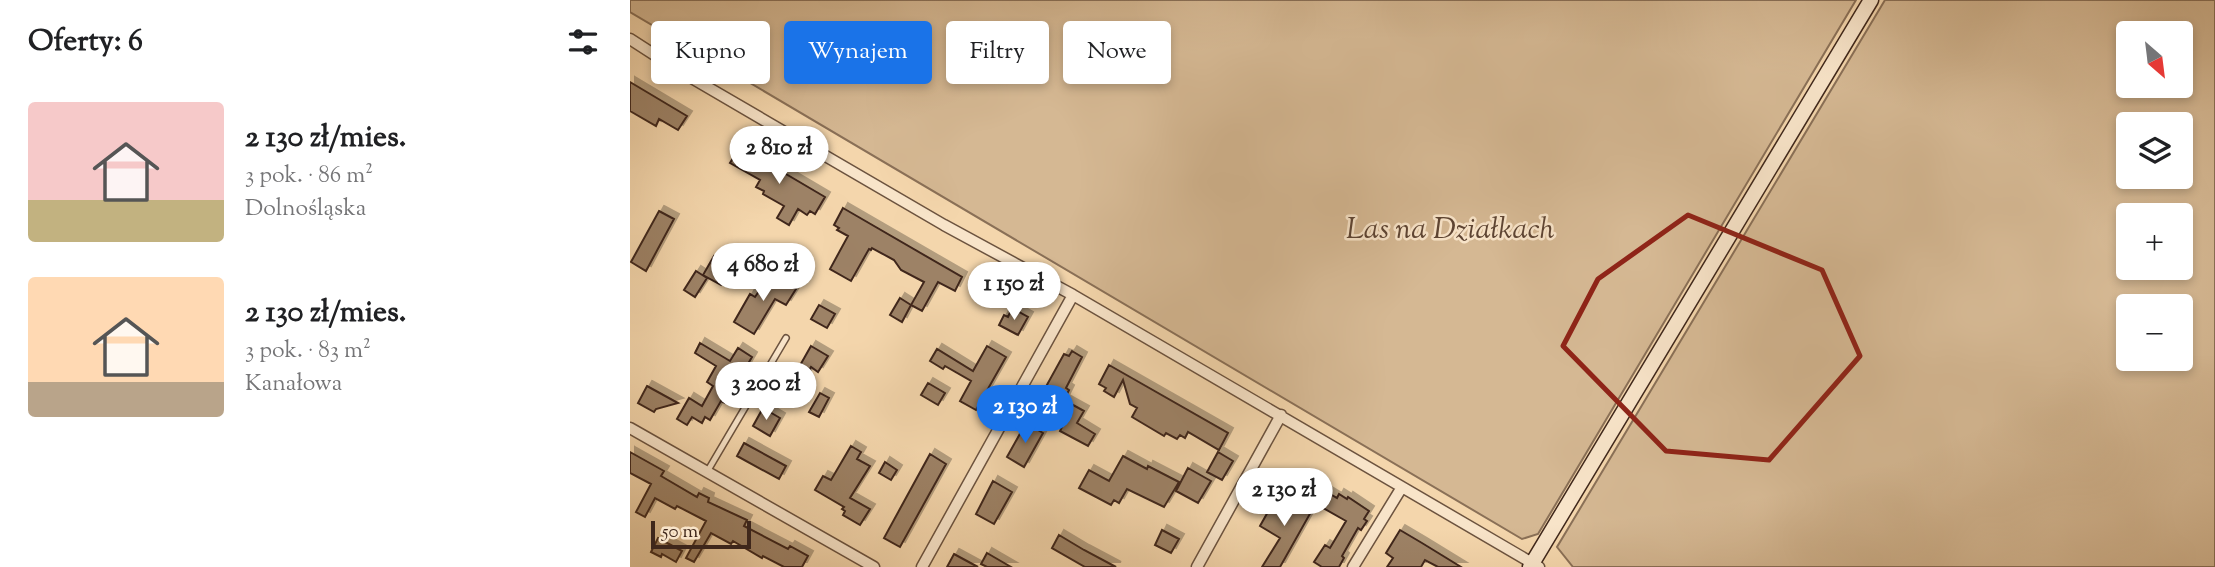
<!DOCTYPE html>
<html lang="pl">
<meta charset="utf-8">
<style>
:root{--surface:#fff;--page:#f2f2f2;--text:#202124;--muted:#757577;--accent:#1a73e8}
body{margin:0;font-family:"Sorts Mill Goudy",serif;background:var(--page);color:var(--text);height:100vh;display:flex;flex-direction:column;font-size:26px;white-space:nowrap}
*{box-sizing:border-box;margin:0}
p{font-size:23px;color:var(--muted)}
.icon{flex:none;width:38px;height:38px;fill:none;stroke:currentColor;stroke-width:2;stroke-linecap:round;stroke-linejoin:round}
.map{position:relative;flex:1;overflow:hidden}
.side{display:flex;flex-direction:column;background:var(--surface);width:630px}
.side>*{flex:none}
.banner{position:absolute;left:21px;top:21px;width:665px;height:63px;display:flex;gap:14px}
.needle{width:46px;rotate:152deg}
.controls{position:absolute;left:1486px;top:21px;display:grid;gap:14px}
.controls a{display:grid;place-items:center;width:77px;height:77px;border-radius:7px;background:var(--surface);box-shadow:0 4px 10px #0003;font-size:35px}
.scale{position:absolute;left:21px;bottom:18px;width:100px;box-sizing:border-box;padding-left:7px;border:4px solid #3f271b;border-top:0;font-size:19px;line-height:24px;white-space:nowrap;color:#3f271b;-webkit-text-stroke:5px #f8e4c9;paint-order:stroke}
.price{position:absolute;translate:-50% -60px;padding:0 16px;border-radius:24px;background:#fff;color:#222;font-size:23px;line-height:46px;filter:drop-shadow(0 2px 4px #0008)}
.price::after{content:'';position:absolute;left:50%;top:42px;width:21px;height:16px;margin-left:-10px;background:inherit;clip-path:polygon(0 0,100% 0,50% 100%)}
.price.active{background:var(--accent);color:#fff}
ul{padding:0;list-style:none}
li{display:flex;align-items:center;gap:21px;height:175px;padding:0 28px}
li span{display:grid;place-items:center;flex:none;width:196px;height:140px;border-radius:7px;color:#555}
li>.icon{margin-inline-start:auto}
span .icon{width:84px;height:84px;fill:#fffc;stroke-width:1}
li b{font-size:30px}
h2{display:flex;justify-content:space-between;align-items:center;height:84px;padding:0 28px;font-size:30px}
.tag{padding:0 24px;border-radius:7px;background:var(--surface);box-shadow:0 4px 10px #0003;font-size:24px;line-height:63px}
.tag.active{background:var(--accent);color:#fff}
main{display:flex;flex:1;min-height:0}
.map>svg:first-child{display:block}
.green{fill:#d5b893;stroke:#8a7057;stroke-width:2;fill-rule:evenodd}
.building{fill:#9d8266;stroke:#3f271b;stroke-width:2;filter:url(#shadow)}
.lines{fill:none;stroke-linecap:round;stroke-linejoin:round}
.service-casing{stroke:#6c533f;stroke-width:8}
.minor-casing{stroke:#6c533f;stroke-width:13}
.secondary-casing{stroke:#3f271b;stroke-width:17}
.service{stroke:#f8e4c9;stroke-width:5}
.minor{stroke:#f8e4c9;stroke-width:10}
.secondary{stroke:#f8e4c9;stroke-width:14}
.marked{fill:none;stroke:#8f2418;stroke-width:5;stroke-linejoin:round}
.labels{text-anchor:middle;dominant-baseline:central;stroke-width:5;stroke-linejoin:round;paint-order:stroke}
.park-label{font-size:30px;font-style:italic;fill:#5d4433;stroke:#f8e4c9}
</style>
<main>
<section class="side">
<h2>Oferty: 6<svg class="icon" aria-label="filters" viewBox="0 0 24 24"><path d="M4 7h16M4 17h16"/><circle cx="9" cy="7" r="2"/><circle cx="15" cy="17" r="2"/></svg></h2>
<ul>
<li><span style="background:linear-gradient(#f6c9c9 70%,#c2b280 0)"><svg class="icon" aria-label="home" viewBox="0 0 24 24"><path d="M3 11l9-7 9 7M6 9v11h12V9"/></svg></span><div><b>2 130 zł/mies.</b><p>3 pok. · 86 m²</p><p>Dolnośląska</p></div></li>
<li><span style="background:linear-gradient(#ffd9b3 75%,#b9a48a 0)"><svg class="icon" aria-label="home" viewBox="0 0 24 24"><path d="M3 11l9-7 9 7M6 9v11h12V9"/></svg></span><div><b>2 130 zł/mies.</b><p>3 pok. · 83 m²</p><p>Kanałowa</p></div></li>
</ul>
</section>
<div class="map">
<svg width="1585" height="567" viewBox="0 0 1585 567">
<defs>
<filter id="shadow"><feDropShadow dx="5" dy="-5" stdDeviation="0" flood-color="#0004"/></filter>
</defs>
<rect width="100%" height="100%" fill="#f4d6ac"/>
<filter id="stains"><feTurbulence type="fractalNoise" baseFrequency=".00286" numOctaves="4"/><feColorMatrix values="0 0 0 0 .2 0 0 0 0 .09 0 0 0 0 .02 0 0 0 .5 -.17"/></filter>
<radialGradient id="worn" r=".72"><stop offset=".6" stop-color="#630" stop-opacity="0"/><stop offset="1" stop-color="#630" stop-opacity=".3"/></radialGradient>
<path class="green" d="M0,0H1226L908,534L892,539L0,12Z
M1255,0H1585V567H943L927,547ZM1550,33V86H1498V33ZM1550,124V177H1498V124ZM1498,215H1550V268H1498ZM1498,306H1550V359H1498Z"/>
<path class="building" d="M0,82L57,116L48,130L29,119L26,126L0,111Z
M110,147L195,197L185,214L180,211L177,215L168,209L159,225L147,218L154,206L133,194L134,191L126,187L130,180L100,163Z
M213,208L332,277L325,291L308,282L292,311L281,305L294,282L271,270L264,260L242,248L241,250L239,249L221,281L200,269L218,236L207,230L209,228L204,225Z
M29,211L44,219L16,271L1,262Z
M84,256L101,267L91,285L73,275Z
M66,271L77,278L65,297L54,290Z
M143,275L166,289L156,305L145,299L124,334L104,322L120,294L125,297L136,281L138,283Z
M270,298L281,305L272,322L260,315Z
M189,305L205,314L197,328L181,319Z
M382,308L398,317L388,335L369,325L374,315L378,317Z
M70,343L100,361L108,348L122,357L95,403L91,401L80,420L75,417L72,423L62,417L57,425L47,419L59,398L72,406L83,386L77,382L86,366L65,353Z
M181,346L198,356L188,372L181,367L161,401L143,391L155,371L164,376Z
M357,346L376,357L346,410L330,401L341,381L315,366L313,369L300,361L307,349L343,371Z
M442,351L452,357L436,388L439,390L434,400L454,411L447,423L465,434L458,446L430,431L437,417L408,401L434,354L439,356Z
M479,365L598,433L589,450L558,432L555,438L550,435L547,439L536,433L534,436L502,417L507,408L500,404L493,380L484,397L474,391L476,388L469,384Z
M298,383L315,393L308,405L291,395Z
M17,386L48,403L26,409L24,412L8,403Z
M190,393L199,398L189,417L179,412Z
M133,408L150,418L140,436L123,426Z
M396,423L413,433L394,467L377,457Z
M114,443L156,466L149,479L107,456Z
M221,446L231,452L227,459L240,466L220,498L240,509L230,525L213,515L215,511L212,509L214,507L185,490L193,476L201,480Z
M0,452L34,471L31,476L67,497L69,493L79,498L78,502L117,520L114,526L158,549L160,546L178,556L172,567H154L133,556L132,558L103,541L101,544L81,533L64,562L56,558L76,521L47,506L45,509L25,498L15,517L6,512L21,484L0,473Z
M588,452L603,461L592,480L577,472Z
M300,454L316,464L270,547L254,538Z
M493,456L517,469L518,466L549,482L534,507L497,489L489,503L484,500L481,505L449,488L459,470L479,481Z
M255,462L267,470L261,480L249,473Z
M558,468L581,481L568,503L546,491Z
M363,481L382,492L364,524L346,514Z
M687,486L707,498L709,494L717,499L718,497L739,511L734,519L737,521L731,530L728,528L712,556L714,558L709,567H692L684,562L695,545L700,548L716,521L679,500Z
M648,494L681,512L650,567H632L650,538L630,526Z
M532,530L549,539L541,553L525,545Z
M770,530L792,543L831,567H808L795,560L791,567H757L763,558L756,553Z
M429,535L454,550L486,567H455L422,548Z
M28,538L52,551L46,562L32,554L31,557L21,552Z
M357,553L381,567H357L351,564Z
M324,554L348,567H317Z"/>
<g class="lines">
<defs>
<path id="service" d="M77,472L156,338"/>
<path id="minor" d="M0,39L48,70L314,225L443,295L909,567
M0,428L244,567
M292,567L443,295
M567,567L651,415
M723,567L772,487"/>
<path id="secondary" d="M900,567L1241,0"/>
</defs>
<use href="#service" class="service-casing"/>
<use href="#minor" class="minor-casing"/>
<use href="#secondary" class="secondary-casing"/>
<use href="#service" class="service"/>
<use href="#minor" class="minor"/>
<use href="#secondary" class="secondary"/>
</g>
<path class="marked" d="M1058,215L1192,270L1230,356L1139,460L1036,451L933,346L968,279Z"/>
<g class="labels">
<g class="park-label">
<text x="820" y="230">Las na Działkach</text>
</g>
</g>
<rect width="100%" height="100%" filter="url(#stains)"/>
<rect width="100%" height="100%" fill="url(#worn)"/>
</svg>
<div class="controls">
<a><svg class="needle" viewBox="-14 -14 28 28"><path d="M0-13l5 13h-10z" fill="#e53935"/><path d="M0 13l5-13h-10z" fill="#757577"/></svg></a>
<a><svg class="icon" aria-label="layers" viewBox="0 0 24 24"><path d="M12 4l9 5-9 5-9-5zM3 14l9 5 9-5"/></svg></a>
<a>+</a>
<a>−</a>
</div>
<div class="scale">50 m</div>
<b class="price" style="left:149px;top:186px">2 810 zł</b>
<b class="price" style="left:133px;top:303px">4 680 zł</b>
<b class="price" style="left:384px;top:322px">1 150 zł</b>
<b class="price" style="left:136px;top:422px">3 200 zł</b>
<b class="price active" style="left:395px;top:445px">2 130 zł</b>
<b class="price" style="left:654px;top:528px">2 130 zł</b>
<div class="banner">
<a class="tag">Kupno</a>
<a class="tag active">Wynajem</a>
<a class="tag">Filtry</a>
<a class="tag">Nowe</a>
</div>
</div>
</main>
